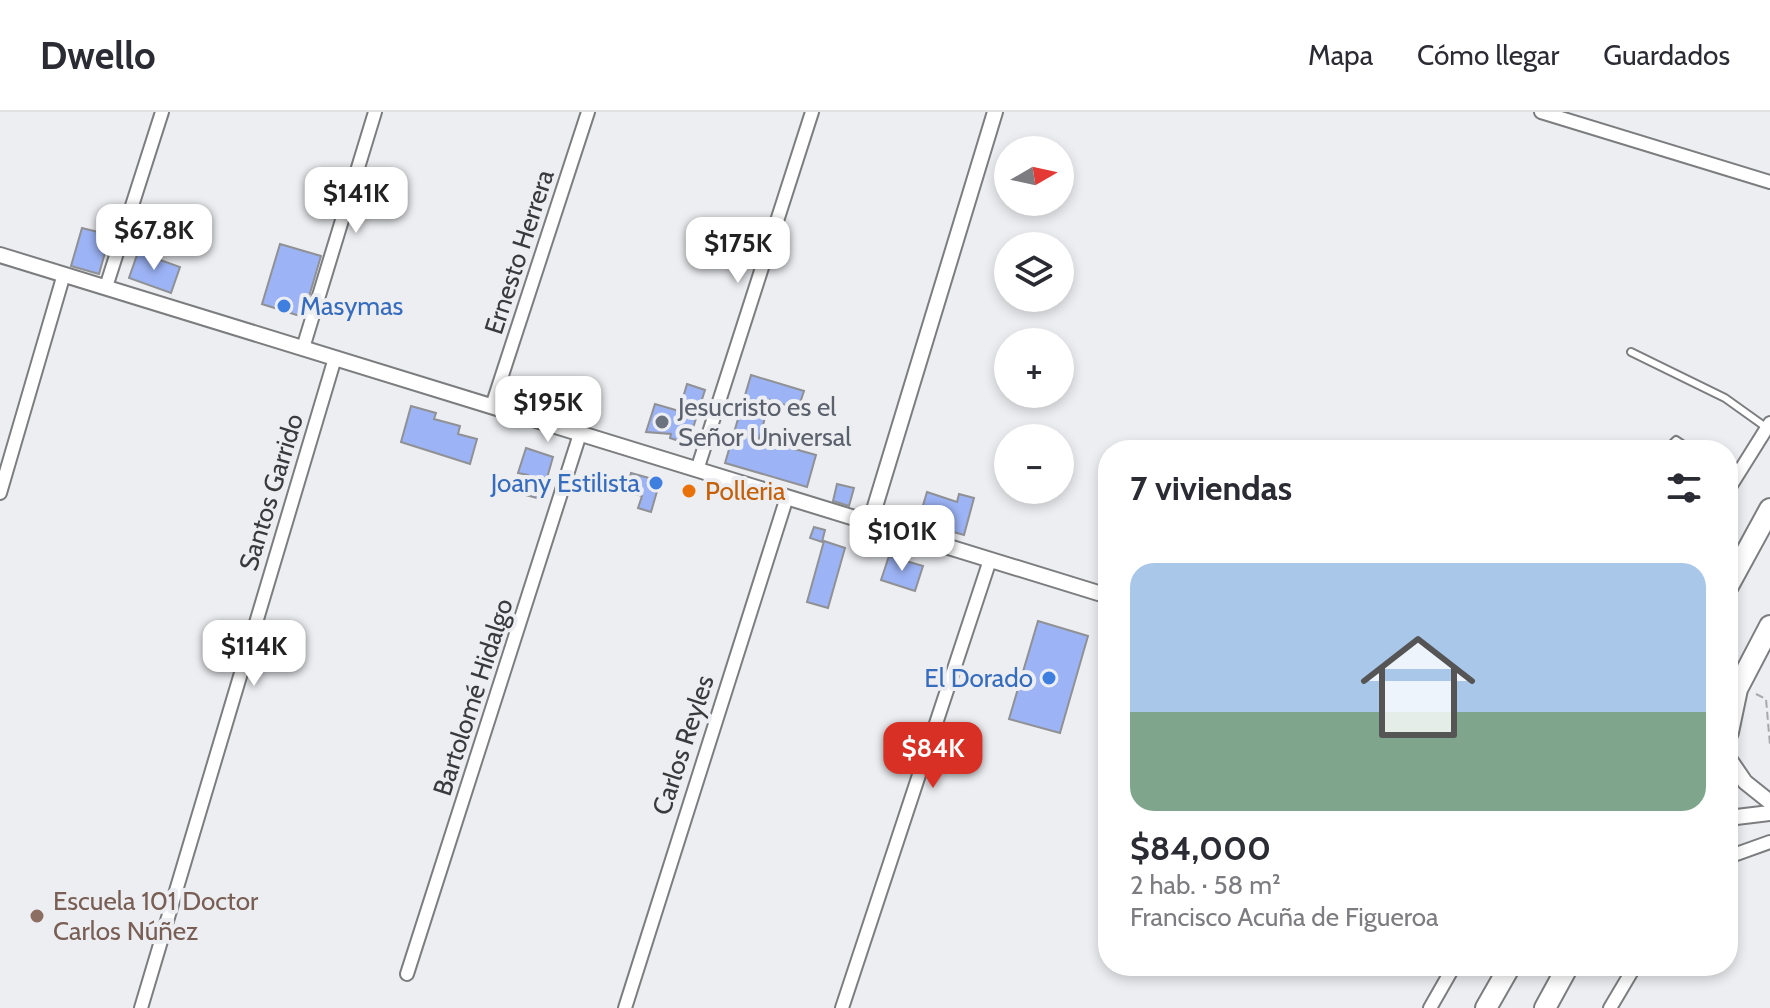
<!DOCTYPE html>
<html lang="es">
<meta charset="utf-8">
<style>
:root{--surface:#fff;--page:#f7f7f7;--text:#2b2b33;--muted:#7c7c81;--line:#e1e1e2;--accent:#d93025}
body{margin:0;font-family:Cabin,sans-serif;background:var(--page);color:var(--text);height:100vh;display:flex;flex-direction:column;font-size:30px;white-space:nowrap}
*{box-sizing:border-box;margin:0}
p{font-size:26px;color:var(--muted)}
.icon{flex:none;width:44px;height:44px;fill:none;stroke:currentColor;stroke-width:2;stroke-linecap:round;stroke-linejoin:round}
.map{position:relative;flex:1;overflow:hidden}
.side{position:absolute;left:1098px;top:328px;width:640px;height:536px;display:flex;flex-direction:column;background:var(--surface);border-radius:32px;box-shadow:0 4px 12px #0003}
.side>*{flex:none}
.needle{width:52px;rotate:81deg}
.buttons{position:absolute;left:994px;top:24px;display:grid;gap:16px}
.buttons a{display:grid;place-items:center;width:80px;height:80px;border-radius:50%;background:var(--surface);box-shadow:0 4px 12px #0003;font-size:40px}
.price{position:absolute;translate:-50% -68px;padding:0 18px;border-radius:16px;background:#fff;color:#222;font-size:26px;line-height:52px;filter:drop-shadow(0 2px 4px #0008)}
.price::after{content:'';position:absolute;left:50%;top:48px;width:24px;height:18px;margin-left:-12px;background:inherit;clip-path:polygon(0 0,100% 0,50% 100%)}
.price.selected{background:var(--accent);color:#fff}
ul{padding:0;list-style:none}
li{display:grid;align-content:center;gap:16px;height:424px;padding:0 32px}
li+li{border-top:2px solid var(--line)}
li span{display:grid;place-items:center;height:248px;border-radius:24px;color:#555}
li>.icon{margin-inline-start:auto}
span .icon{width:144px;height:144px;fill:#fffc;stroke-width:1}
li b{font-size:34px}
h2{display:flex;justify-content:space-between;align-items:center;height:96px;padding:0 32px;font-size:34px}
header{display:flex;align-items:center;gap:48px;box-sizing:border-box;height:112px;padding:0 40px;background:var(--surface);border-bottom:2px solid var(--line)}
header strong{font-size:38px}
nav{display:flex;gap:44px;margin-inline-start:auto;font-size:28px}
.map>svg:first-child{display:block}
.building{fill:#9cb3f5;stroke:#909194;stroke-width:2}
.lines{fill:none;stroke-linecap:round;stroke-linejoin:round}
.service-casing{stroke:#7c7d7f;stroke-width:10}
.minor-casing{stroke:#7c7d7f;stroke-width:16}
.tertiary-casing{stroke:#7c7d7f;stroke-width:18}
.trunk-casing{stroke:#7c7d7f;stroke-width:24}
.path{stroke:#a7a8aa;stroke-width:2;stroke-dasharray:8 4;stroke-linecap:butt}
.service{stroke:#fff;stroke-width:6}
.minor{stroke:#fff;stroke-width:12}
.tertiary{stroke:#fff;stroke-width:14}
.trunk{stroke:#fff;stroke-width:20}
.shop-dot{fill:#3f7fe0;stroke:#edeef1;stroke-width:3}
.worship-dot{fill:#6b7280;stroke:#edeef1;stroke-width:3}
.food-dot{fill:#e8710a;stroke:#edeef1;stroke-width:3}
.education-dot{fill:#8d6e63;stroke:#edeef1;stroke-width:3}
.labels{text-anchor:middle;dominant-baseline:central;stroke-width:8;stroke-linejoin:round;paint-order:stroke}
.street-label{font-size:26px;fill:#393a3b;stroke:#edeef1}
.shop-label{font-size:26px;fill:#366cbe;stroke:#edeef1;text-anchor:end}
.worship-label{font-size:26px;fill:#5b616d;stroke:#edeef1;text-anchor:start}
.food-label{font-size:26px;fill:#c56008;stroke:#edeef1;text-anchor:start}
.education-label{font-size:26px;fill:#785e54;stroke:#edeef1;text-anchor:start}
</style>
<header>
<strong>Dwello</strong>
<nav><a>Mapa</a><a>Cómo llegar</a><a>Guardados</a></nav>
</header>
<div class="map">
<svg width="1770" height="896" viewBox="0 0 1770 896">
<rect width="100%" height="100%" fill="#edeef1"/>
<path class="building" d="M82,116L110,123L99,162L71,154Z
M280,132L321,144L303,205L262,192Z
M138,140L180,155L171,181L129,166Z
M751,263L804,279L798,297L770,288L759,327L816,343L807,375L725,351Z
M581,270L599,276L589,308L572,302Z
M687,272L705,278L688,332L670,326L671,322L646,320L655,292L679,299Z
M411,294L436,301L434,307L460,314L458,322L477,327L470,352L401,330Z
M526,336L553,345L541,387L522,382L528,363L518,361Z
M631,361L660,369L651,400L638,396L642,384L626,379Z
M837,372L854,376L849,394L833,389Z
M927,380L957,390L959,382L974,386L964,423L918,410Z
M814,415L825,418L822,430L810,426Z
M824,429L845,436L828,496L807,490Z
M889,444L923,454L915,479L881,468Z
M1038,509L1088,524L1060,621L1009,607Z"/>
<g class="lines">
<defs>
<path id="service" d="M1631,240L1725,286L1767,316
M1666,338L1676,328L1691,338"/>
<path id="minor" d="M1541,0L1770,70
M106,175L162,0
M303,236L375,0
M492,294L588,0
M697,358L812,0
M1728,378L1770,311
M0,381L64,162
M1728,745L1770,730
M407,862L580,322
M141,896L335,246
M625,896L787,385
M842,896L990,448
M1430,896L1454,854
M1610,896L1635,854"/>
<path id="tertiary" d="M0,143L1108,484
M870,411L995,0
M1728,645L1745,670L1770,690
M1728,706L1770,701"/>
<path id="trunk" d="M1728,474L1770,397
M1728,620L1737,577L1770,514
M1486,896L1510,854
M1545,896L1568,854"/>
</defs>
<use href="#service" class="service-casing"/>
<use href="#minor" class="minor-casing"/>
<use href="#tertiary" class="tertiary-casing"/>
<use href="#trunk" class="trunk-casing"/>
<path class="path" d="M1756,582L1766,587L1770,633
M1728,729L1734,721"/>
<use href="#service" class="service"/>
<use href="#minor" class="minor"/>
<use href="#tertiary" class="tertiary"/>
<use href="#trunk" class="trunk"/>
</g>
<g class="shop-dot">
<circle cx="284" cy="194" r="8"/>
<circle cx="656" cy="371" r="8"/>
<circle cx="1049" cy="566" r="8"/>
</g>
<circle class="worship-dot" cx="662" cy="310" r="8"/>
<circle class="food-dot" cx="689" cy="379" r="8"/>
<circle class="education-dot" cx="37" cy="804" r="8"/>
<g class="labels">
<g class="street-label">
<text transform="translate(519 140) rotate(-72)">Ernesto Herrera</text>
<text transform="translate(271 380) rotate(-73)">Santos Garrido</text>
<text transform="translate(473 585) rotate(-72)">Bartolomé Hidalgo</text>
<text transform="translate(683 633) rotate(-72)">Carlos Reyles</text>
</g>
<g class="shop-label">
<text x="300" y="194" text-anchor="start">Masymas</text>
<text x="640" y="371">Joany Estilista</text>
<text x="1033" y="566">El Dorado</text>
</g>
<g class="worship-label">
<text x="678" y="295">Jesucristo es el<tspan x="678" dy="30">Señor Universal</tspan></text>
</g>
<g class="food-label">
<text x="705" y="379">Polleria</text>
</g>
<g class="education-label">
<text x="53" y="789">Escuela 101 Doctor<tspan x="53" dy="30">Carlos Núñez</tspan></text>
</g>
</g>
</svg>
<div class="buttons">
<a><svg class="needle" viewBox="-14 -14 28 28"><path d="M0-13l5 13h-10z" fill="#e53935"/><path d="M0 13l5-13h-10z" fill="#7c7c81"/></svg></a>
<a><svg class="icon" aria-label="layers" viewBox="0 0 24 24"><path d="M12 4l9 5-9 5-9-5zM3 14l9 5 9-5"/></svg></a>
<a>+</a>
<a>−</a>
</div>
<b class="price" style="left:356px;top:123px">$141K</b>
<b class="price" style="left:154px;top:160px">$67.8K</b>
<b class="price" style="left:738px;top:173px">$175K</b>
<b class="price" style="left:548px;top:332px">$195K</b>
<b class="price" style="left:902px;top:461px">$101K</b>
<b class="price" style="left:254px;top:576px">$114K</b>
<b class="price selected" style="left:933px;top:678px">$84K</b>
<section class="side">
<h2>7 viviendas<svg class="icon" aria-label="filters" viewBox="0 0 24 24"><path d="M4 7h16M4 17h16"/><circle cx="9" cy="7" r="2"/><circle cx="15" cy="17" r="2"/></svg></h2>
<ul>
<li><span style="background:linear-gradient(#a9c7e8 60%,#7fa58c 0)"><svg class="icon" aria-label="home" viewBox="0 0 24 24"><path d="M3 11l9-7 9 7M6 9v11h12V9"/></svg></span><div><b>$84,000</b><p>2 hab. · 58 m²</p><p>Francisco Acuña de Figueroa</p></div></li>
</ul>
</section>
</div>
